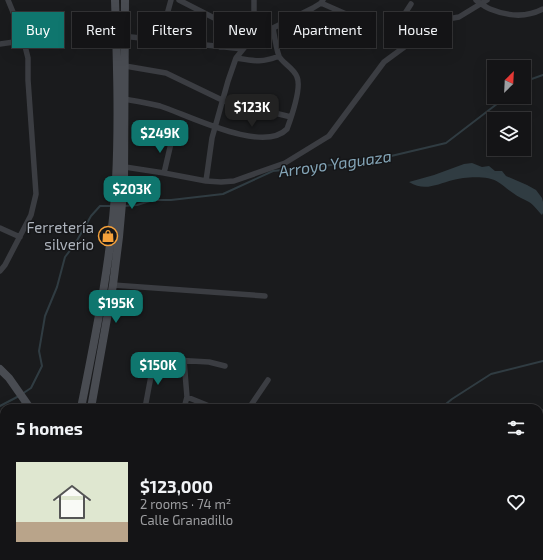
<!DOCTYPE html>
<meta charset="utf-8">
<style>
:root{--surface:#141416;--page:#212123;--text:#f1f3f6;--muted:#9d9ea1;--line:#333335;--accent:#0f766e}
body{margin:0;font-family:"Exo 2",sans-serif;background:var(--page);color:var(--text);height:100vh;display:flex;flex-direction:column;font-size:15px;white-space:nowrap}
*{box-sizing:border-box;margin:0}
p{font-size:13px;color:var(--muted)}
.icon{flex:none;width:22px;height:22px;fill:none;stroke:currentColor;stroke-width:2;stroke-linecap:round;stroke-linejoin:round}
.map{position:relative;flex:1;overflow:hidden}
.details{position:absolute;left:0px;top:404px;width:543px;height:156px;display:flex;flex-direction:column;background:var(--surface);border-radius:12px 12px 0 0;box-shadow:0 4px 16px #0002,0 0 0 1px var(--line)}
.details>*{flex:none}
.top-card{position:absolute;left:12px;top:12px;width:519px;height:36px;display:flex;gap:8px}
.needle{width:26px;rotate:24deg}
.controls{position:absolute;left:487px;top:60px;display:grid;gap:8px}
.controls a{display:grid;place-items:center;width:44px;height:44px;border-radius:0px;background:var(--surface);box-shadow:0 4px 16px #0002,0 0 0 1px var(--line);font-size:20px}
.price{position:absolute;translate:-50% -34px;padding:0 9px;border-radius:8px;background:var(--accent);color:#fff;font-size:13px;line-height:26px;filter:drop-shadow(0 1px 2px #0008)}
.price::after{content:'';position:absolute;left:50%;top:24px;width:12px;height:9px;margin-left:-6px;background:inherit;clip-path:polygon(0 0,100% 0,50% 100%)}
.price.current{background:#222;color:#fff}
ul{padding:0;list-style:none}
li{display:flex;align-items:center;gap:12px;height:100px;padding:0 16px}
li+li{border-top:1px solid var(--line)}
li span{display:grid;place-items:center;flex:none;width:112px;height:80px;border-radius:0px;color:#555}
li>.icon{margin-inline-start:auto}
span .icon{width:48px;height:48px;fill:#fffc;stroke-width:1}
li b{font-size:17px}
h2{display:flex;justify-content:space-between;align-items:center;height:48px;padding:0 16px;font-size:17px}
.chip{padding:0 14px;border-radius:0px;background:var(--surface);box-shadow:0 4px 16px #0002,0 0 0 1px var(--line);font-size:14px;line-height:36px}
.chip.current{background:var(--accent);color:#fff}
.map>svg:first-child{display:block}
.water{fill:#303c42}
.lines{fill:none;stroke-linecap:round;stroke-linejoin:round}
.stream{stroke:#303c42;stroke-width:2}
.street{stroke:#3b3d42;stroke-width:5.5}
.secondary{stroke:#494c52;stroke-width:8}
.labels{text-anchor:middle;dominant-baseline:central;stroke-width:3;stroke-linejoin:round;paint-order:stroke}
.poi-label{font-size:15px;fill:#adb3bc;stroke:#151618;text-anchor:end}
.water-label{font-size:16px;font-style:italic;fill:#84a5b7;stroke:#151618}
</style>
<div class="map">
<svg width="543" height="560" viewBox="0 0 543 560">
<rect width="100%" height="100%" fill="#1a1b1d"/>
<path class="water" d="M472,163L482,167L489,166L495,171H502L506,176L527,185L536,190L542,198L543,202V213L542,215C538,211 534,205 529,202C524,199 518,197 513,193C508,190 503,185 498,182C488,175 464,177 453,180C437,184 425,192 409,182L434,175L464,164Z
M263,556H298L300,560H262Z"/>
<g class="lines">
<path class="stream" d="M524,83L526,81L543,75
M124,206L137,205L153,200H171L223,194L273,171L370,161L446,143L506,97
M22,394L31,388L42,366L39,351L45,316L57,287L65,257L75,244L91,216L100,206H112
M0,406L19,396
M441,408L452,399L491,374L543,361"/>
<path class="street" d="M179,0L218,20L222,23L220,47
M476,0C480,3 485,7 490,9C507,16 526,18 543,9
M321,3L362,21
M411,4L402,18L404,20L420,33
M253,27L273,28L313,8L321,3L323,0
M122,36L243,49
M160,40L171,0
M0,44L14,42H24
M236,58C254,61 262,63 279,56
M125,66L166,73L222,100L246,106L291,117
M124,99C136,101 149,103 160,106C188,115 263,154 287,129C291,118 302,88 297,77C294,68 282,63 279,56C277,51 274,34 273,28
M125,167L164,173L206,181L221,182L234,181L285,163L329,136L384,62L403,48L425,30L442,20L459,17L487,0
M164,173L172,139
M206,181L212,138L228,81L236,58L248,43L252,35L254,16V0
M0,228L20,237
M0,271L5,265L31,215L36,194L28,80V58L22,34L8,0
M113,285L265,296
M187,397L214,408
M145,408L154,360L156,359L209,362L225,366
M184,408L187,397L184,360
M249,408L268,380
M539,412H543
M0,446L4,442
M539,460L543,461
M539,508H543
M0,527L4,528
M402,556L405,560
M472,556V560
M19,560V556
M206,560L208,556"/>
<path class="secondary" d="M0,369L9,378L30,408
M81,408C96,333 112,256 116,180C119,120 117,60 115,0
M91,408L113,285L119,237L124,181L125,0
M54,560V556
M62,560L63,556"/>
</g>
<defs>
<symbol id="shop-ring" viewBox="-11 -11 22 22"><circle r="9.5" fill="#151618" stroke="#f5a13b" stroke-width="1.5"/><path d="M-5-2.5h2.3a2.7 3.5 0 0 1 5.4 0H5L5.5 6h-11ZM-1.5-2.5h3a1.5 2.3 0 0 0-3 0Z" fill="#f5a13b"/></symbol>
</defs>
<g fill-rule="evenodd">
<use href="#shop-ring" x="97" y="225" width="22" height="22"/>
</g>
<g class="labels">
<g class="poi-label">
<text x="94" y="227">Ferretería<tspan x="94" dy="17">silverio</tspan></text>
</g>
<g class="water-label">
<text transform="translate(335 163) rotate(-8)">Arroyo Yaguaza</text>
</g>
</g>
</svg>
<div class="controls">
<a><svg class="needle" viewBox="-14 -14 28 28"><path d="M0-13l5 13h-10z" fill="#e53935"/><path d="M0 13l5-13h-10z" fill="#9d9ea1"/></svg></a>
<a><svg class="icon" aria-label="layers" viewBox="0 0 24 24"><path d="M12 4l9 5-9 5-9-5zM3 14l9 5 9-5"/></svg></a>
</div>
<b class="price current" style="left:252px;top:128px">$123K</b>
<b class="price" style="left:160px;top:154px">$249K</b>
<b class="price" style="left:132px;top:210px">$203K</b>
<b class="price" style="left:116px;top:324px">$195K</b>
<b class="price" style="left:158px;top:386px">$150K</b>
<div class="top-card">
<a class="chip current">Buy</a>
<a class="chip">Rent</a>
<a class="chip">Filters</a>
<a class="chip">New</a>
<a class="chip">Apartment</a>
<a class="chip">House</a>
</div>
<section class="details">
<h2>5 homes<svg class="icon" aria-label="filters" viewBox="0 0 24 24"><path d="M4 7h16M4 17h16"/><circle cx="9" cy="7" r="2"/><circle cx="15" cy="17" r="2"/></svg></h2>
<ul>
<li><span style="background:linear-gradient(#dfe7d0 75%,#b9a48a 0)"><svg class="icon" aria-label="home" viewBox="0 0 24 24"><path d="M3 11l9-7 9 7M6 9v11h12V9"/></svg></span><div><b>$123,000</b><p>2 rooms · 74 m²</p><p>Calle Granadillo</p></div><svg class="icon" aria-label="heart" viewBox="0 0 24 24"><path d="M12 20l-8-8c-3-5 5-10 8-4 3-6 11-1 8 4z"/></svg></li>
</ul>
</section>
</div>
